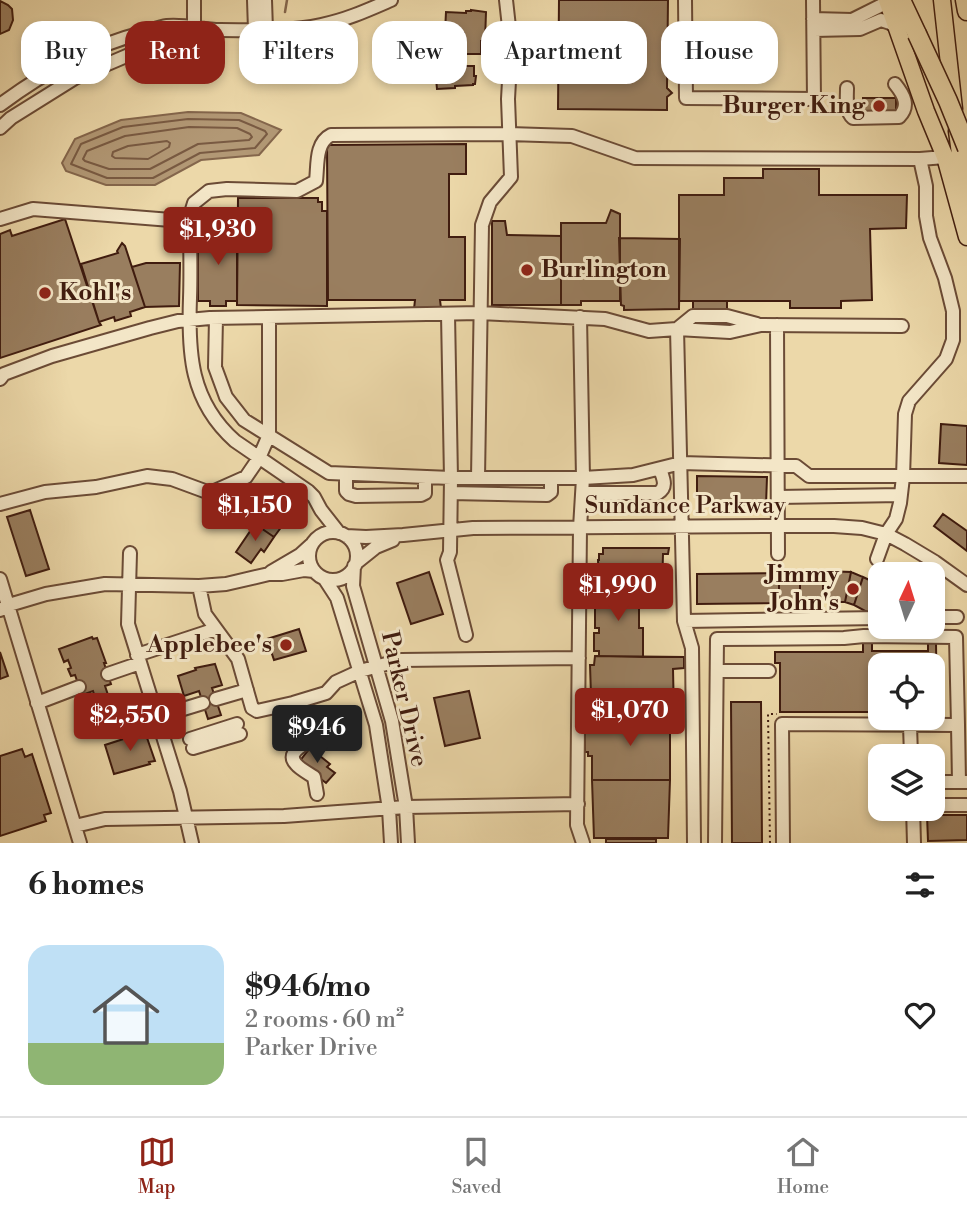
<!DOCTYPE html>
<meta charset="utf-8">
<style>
:root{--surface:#fff;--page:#f2f2f2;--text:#222;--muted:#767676;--line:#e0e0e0;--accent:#8f2418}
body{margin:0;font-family:"Libre Bodoni",serif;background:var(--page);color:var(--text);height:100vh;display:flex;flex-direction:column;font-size:26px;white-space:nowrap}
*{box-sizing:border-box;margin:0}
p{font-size:23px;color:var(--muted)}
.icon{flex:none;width:38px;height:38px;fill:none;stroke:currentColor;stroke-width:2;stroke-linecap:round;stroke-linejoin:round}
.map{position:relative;height:843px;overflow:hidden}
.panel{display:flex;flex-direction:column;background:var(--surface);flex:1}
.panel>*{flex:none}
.hud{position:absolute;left:21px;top:21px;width:926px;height:63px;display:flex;gap:14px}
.needle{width:46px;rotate:4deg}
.controls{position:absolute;left:868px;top:562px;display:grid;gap:14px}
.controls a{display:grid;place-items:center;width:77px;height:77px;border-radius:14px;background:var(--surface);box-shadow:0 4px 10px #0003;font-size:35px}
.price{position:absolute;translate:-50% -60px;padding:0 16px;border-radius:7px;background:var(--accent);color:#fff;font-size:23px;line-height:46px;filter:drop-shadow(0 2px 4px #0008)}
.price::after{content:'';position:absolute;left:50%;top:42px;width:21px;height:16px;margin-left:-10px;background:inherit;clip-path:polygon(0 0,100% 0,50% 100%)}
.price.selected{background:#222;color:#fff}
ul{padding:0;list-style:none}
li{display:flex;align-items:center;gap:21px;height:175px;padding:0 28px}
li span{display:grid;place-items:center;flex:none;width:196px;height:140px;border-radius:21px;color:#555}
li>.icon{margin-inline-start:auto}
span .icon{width:84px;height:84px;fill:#fffc;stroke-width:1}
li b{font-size:30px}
h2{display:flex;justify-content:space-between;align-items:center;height:84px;padding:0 28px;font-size:30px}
.chip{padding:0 24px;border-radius:21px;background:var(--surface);box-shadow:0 4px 10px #0003;font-size:24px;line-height:63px}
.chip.selected{background:var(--accent);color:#fff}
.tab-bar{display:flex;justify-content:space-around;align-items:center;height:98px;border-top:2px solid var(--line);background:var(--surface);font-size:19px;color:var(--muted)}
.tab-bar a{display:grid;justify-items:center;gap:4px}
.tab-bar .selected{color:var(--accent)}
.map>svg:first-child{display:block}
.water{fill:#b29875;stroke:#84664c;stroke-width:2}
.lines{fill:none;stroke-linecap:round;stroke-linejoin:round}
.shore{stroke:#795a42;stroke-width:2}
.stream{stroke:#84664c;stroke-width:2.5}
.building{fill:#997e5f;stroke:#401c0f;stroke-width:2}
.minor-casing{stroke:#6b4b36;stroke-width:16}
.major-casing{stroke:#401c0f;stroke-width:19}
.highway-casing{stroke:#401c0f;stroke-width:21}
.path{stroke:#401c0f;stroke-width:2;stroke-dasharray:2 3.5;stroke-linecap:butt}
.minor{stroke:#f3e6c7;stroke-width:12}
.major{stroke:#ecd8a9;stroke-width:16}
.highway{stroke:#ecd8a9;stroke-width:18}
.highway-bridge-casing{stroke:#401c0f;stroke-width:21;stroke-linecap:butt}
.highway-bridge{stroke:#ecd8a9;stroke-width:18}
.poi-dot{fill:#8f2418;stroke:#f3e6c7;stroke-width:2.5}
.labels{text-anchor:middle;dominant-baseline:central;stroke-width:6;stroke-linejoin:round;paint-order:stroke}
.poi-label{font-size:24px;font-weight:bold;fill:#401c0f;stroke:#f3e6c7;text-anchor:end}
.street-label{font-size:24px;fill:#401c0f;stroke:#f3e6c7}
</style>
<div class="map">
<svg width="967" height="843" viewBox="0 0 967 843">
<rect width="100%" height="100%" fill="#ecd8a9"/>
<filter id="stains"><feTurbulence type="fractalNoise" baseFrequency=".00286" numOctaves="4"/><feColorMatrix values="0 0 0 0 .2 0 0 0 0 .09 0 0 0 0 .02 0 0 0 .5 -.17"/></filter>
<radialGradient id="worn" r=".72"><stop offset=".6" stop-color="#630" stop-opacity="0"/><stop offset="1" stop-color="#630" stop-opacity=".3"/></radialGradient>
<path class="water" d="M188,112L241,113L281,130L259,155L201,160L155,185H106L66,171L62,163L75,139L121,120Z"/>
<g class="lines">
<path class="shore" d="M188,119L239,120L265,131L267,134L255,148L200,153L153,178H107L71,164L81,144L123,127Z
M189,127L237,128L250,134L252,137L249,140L198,144L150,169H109L85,161L83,159L87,151L125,136Z
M167,141L170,143L169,147L148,159L115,158L112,156L113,152L128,146Z"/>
<path class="stream" d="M285,12L287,0
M283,69L284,46"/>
</g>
<path class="building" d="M559,0H668L667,88L672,93L667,97V110L558,109Z
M0,1L8,5L12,9L13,20L9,30L0,34Z
M471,10L486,12L485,41H481V54H463L464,33L445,32L446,12L466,13V11H471Z
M442,45L455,46V48H456L457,66H474V76H476L475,84H473V85L455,86V88L437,89L434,57H436V46Z
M863,98H896V114L863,113Z
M466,144V174H449V237H465V300H440L441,308L414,309L415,300H328L327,145Z
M763,169H819V195H907L906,228L870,229L872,300L841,301V308H790V301H679V195H724V178H763Z
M238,198H318V202H322V211H327V306L237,305Z
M611,210L620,214V301H581V305H561V223H606Z
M65,219L99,322L101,325L0,358V234L10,230L12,236Z
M492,221H505L507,235L561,236V305H492Z
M198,231H237V301H226V306H210V301H198Z
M619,238L680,239L679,309L624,310V306L621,305Z
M122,243L125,246L145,307L130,312L131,316L115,321L114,317L99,322L81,264L118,253L117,251Z
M146,263H180L179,306L145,307L132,267Z
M693,301H727V324H693Z
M941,424L967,426V465L939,463Z
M697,476L767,477L766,505H697Z
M279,490L298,503L293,510L274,497Z
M274,497L293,510L288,517L269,504Z
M269,504L288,517L282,526L263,513Z
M30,510L49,569L26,576L7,517Z
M263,513L282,526L274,537L255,524Z
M943,514L967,531V551L934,526Z
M255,524L274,537L264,552L261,549L251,563L236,552Z
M603,548H669L668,554H663L662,590L603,589V587H599L598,560H599V554H603Z
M823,571L851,572L845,602H823Z
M823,571V602H800V572Z
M429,572L443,614L411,624L397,583Z
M800,572V602L779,603V573Z
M851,572L863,577L854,605L845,602Z
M779,573V603L697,604V574Z
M863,577L880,585V612H867L854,605Z
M595,588L639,589V628H643V657L599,656V651H594V633H599V628H595Z
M299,629L306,651L274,660L267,639Z
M92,637L93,639L97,638L106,663H104L111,684L105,686L108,695L96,700L93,691L82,695L75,675L71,676L68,669L71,668L68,660L64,662L59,649Z
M863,643H872V651H928V643H936L937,712H933V665H880V712H780V663H775V652H863Z
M0,652L8,676L0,679Z
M595,656L684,657V668L673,669L674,717H595V696L591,695L590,665H594Z
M215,664L222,685L212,688L221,715L208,719L199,691L184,696L178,676L196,670L195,668Z
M469,691L480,738L445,746L434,698Z
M731,702H761L762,843H732Z
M591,717H676V730H670V780H592V756H588V752H585V728L586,724H591Z
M145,732L155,761L149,762L150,764L114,774L105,745Z
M310,748L330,764L327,767L335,773L326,783L299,762Z
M22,749L25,757L32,754L51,813L44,815L46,821L0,836V756Z
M592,780H670L668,838H594Z
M927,815H967V840L928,841Z
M606,839H656V843H606Z"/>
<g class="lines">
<defs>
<path id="minor" d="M194,0V35
M254,0L255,30
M265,0L266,30
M685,0L686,98L814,99L813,0
M813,19L852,20L888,2
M814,30L860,29L881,20L890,23L897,27
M847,88C847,98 845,111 853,118L899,117C910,106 904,95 895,84
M0,105C43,73 90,46 142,33C150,31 159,27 167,26C185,24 203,30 220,30C254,30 288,32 321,25C346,20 368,10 391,0
M0,128L11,118L75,78L131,54L194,39L214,30
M0,219L33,209L171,220L190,216
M448,314L451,478L450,552L447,560L466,635
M580,317L583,478L580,528L577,825L583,843
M216,318L215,367L226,397L244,420L329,473L451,478H583L633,475L681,463L796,466L809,476H967
M777,325L778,554
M0,379L4,374L52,356L150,328L178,321L210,318L480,313L605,319L649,331L677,329L730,332L761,325L902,326
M346,474V491L349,494L356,496L421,495L425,493V477
M478,478L482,225L490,202L511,177L508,99L511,45L506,0
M451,493L547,495L551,492V478
M582,493H658C668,487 663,478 660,469
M778,497L901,495
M0,504L45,492L96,487L147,476L172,479L210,493L246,477L259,458L269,435V317
M309 556a24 24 0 1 1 48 0a24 24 0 1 1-48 0Z
M339,533L321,510L314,497L308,491L235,441C190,401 188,353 190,298C191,271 190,243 190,216L194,203L209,191L227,189L297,191L316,181C318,165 315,143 331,135L509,134L572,136L635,158L920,159L945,157
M346,536L366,537L403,535L473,528L778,526H834L862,528L886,534L905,544L935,562L967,585
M130,553L128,624L180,791L192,843
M877,559L886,534L896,519L900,503L903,477L905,414L909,401L946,359L953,340V311L945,278L930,238L926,216V186L920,159
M356,563L376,547L393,540
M354,566L353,586L392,721L406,807L408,843
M271,572L300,555L311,545
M324,578L337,598L376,725L389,809L391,843
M0,579L80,843
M199,586L205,614L238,659L252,708L257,711L293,703L326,693L336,682L360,671L401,660L579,658
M0,610L9,605L46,594L105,584L199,586L226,584L269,574H282L304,570L314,571
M933,617H957
M684,621L880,618
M137,655L216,629
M717,671H769
M108,674L140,663
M216,699L247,690
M37,703L79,687
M157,717L203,703
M910,725L911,756
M190,739L237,724
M193,748L240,734
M933,782H959
M317,794L314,777C308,773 300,769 296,764C280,747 328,735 338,732
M933,805H967
M913,808L914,843
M75,826L105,819L284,816L406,807L578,804
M694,843L692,648L684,621L677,329L693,316H727L757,324
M715,843L717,639L844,638L864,636L956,637L958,725
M783,843L782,724L958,725L959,782H967"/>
<path id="major" d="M887,0L926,111L945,157L967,237
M942,0L954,109
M957,131L966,199"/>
<path id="highway" d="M901,0L917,34
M965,0L967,11"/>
</defs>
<use href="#minor" class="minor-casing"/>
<use href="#major" class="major-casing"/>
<use href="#highway" class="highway-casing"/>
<path class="path" d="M770,843L768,714H777"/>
<use href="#minor" class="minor"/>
<use href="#major" class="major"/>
<use href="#highway" class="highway"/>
<defs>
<path id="highway-bridge" d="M917,34L948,101L967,148"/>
</defs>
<use href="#highway-bridge" class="highway-bridge-casing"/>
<use href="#highway-bridge" class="highway-bridge"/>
</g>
<g class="poi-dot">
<circle cx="879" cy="106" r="7"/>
<circle cx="527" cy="270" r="7"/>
<circle cx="45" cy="293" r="7"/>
<circle cx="853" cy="589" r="7"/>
<circle cx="286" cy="645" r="7"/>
</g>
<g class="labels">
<g class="poi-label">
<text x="865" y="106">Burger King</text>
<text x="541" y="270" text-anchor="start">Burlington</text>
<text x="59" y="293" text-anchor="start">Kohl's</text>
<text x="839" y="575">Jimmy<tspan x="839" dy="28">John's</tspan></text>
<text x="272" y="645">Applebee's</text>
</g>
<g class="street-label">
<text x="685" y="506">Sundance Parkway</text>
<text transform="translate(404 699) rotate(77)">Parker Drive</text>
</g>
</g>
<rect width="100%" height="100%" filter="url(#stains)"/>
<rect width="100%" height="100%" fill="url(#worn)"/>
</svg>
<div class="controls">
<a><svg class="needle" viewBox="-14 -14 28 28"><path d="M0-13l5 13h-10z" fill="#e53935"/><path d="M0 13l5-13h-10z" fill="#767676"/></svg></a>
<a><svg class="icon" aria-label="locate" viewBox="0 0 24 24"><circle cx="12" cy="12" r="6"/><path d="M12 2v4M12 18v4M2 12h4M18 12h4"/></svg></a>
<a><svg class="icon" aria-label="layers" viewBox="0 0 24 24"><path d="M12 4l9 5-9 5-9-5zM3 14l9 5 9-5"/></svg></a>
</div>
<b class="price" style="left:218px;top:267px">$1,930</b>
<b class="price" style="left:255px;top:543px">$1,150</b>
<b class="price" style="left:618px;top:623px">$1,990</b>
<b class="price" style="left:630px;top:748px">$1,070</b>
<b class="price" style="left:130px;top:753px">$2,550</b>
<b class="price selected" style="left:317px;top:765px">$946</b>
<div class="hud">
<a class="chip">Buy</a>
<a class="chip selected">Rent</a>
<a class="chip">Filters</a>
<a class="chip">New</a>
<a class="chip">Apartment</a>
<a class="chip">House</a>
</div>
</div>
<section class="panel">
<h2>6 homes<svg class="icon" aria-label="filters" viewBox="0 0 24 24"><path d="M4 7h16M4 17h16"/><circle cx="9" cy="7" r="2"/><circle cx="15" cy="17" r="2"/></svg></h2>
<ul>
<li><span style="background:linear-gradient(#bfe0f5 70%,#8fb573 0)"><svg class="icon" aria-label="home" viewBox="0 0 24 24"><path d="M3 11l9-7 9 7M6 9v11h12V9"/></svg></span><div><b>$946/mo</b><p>2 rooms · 60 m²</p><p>Parker Drive</p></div><svg class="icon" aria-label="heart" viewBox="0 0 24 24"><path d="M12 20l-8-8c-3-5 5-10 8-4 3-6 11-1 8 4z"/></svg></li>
</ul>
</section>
<nav class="tab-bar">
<a class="selected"><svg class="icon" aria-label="map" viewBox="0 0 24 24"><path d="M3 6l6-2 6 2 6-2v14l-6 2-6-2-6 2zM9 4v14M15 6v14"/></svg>Map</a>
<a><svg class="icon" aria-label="saved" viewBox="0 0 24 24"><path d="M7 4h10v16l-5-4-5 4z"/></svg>Saved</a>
<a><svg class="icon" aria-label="home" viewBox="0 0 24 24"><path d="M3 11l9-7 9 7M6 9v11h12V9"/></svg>Home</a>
</nav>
